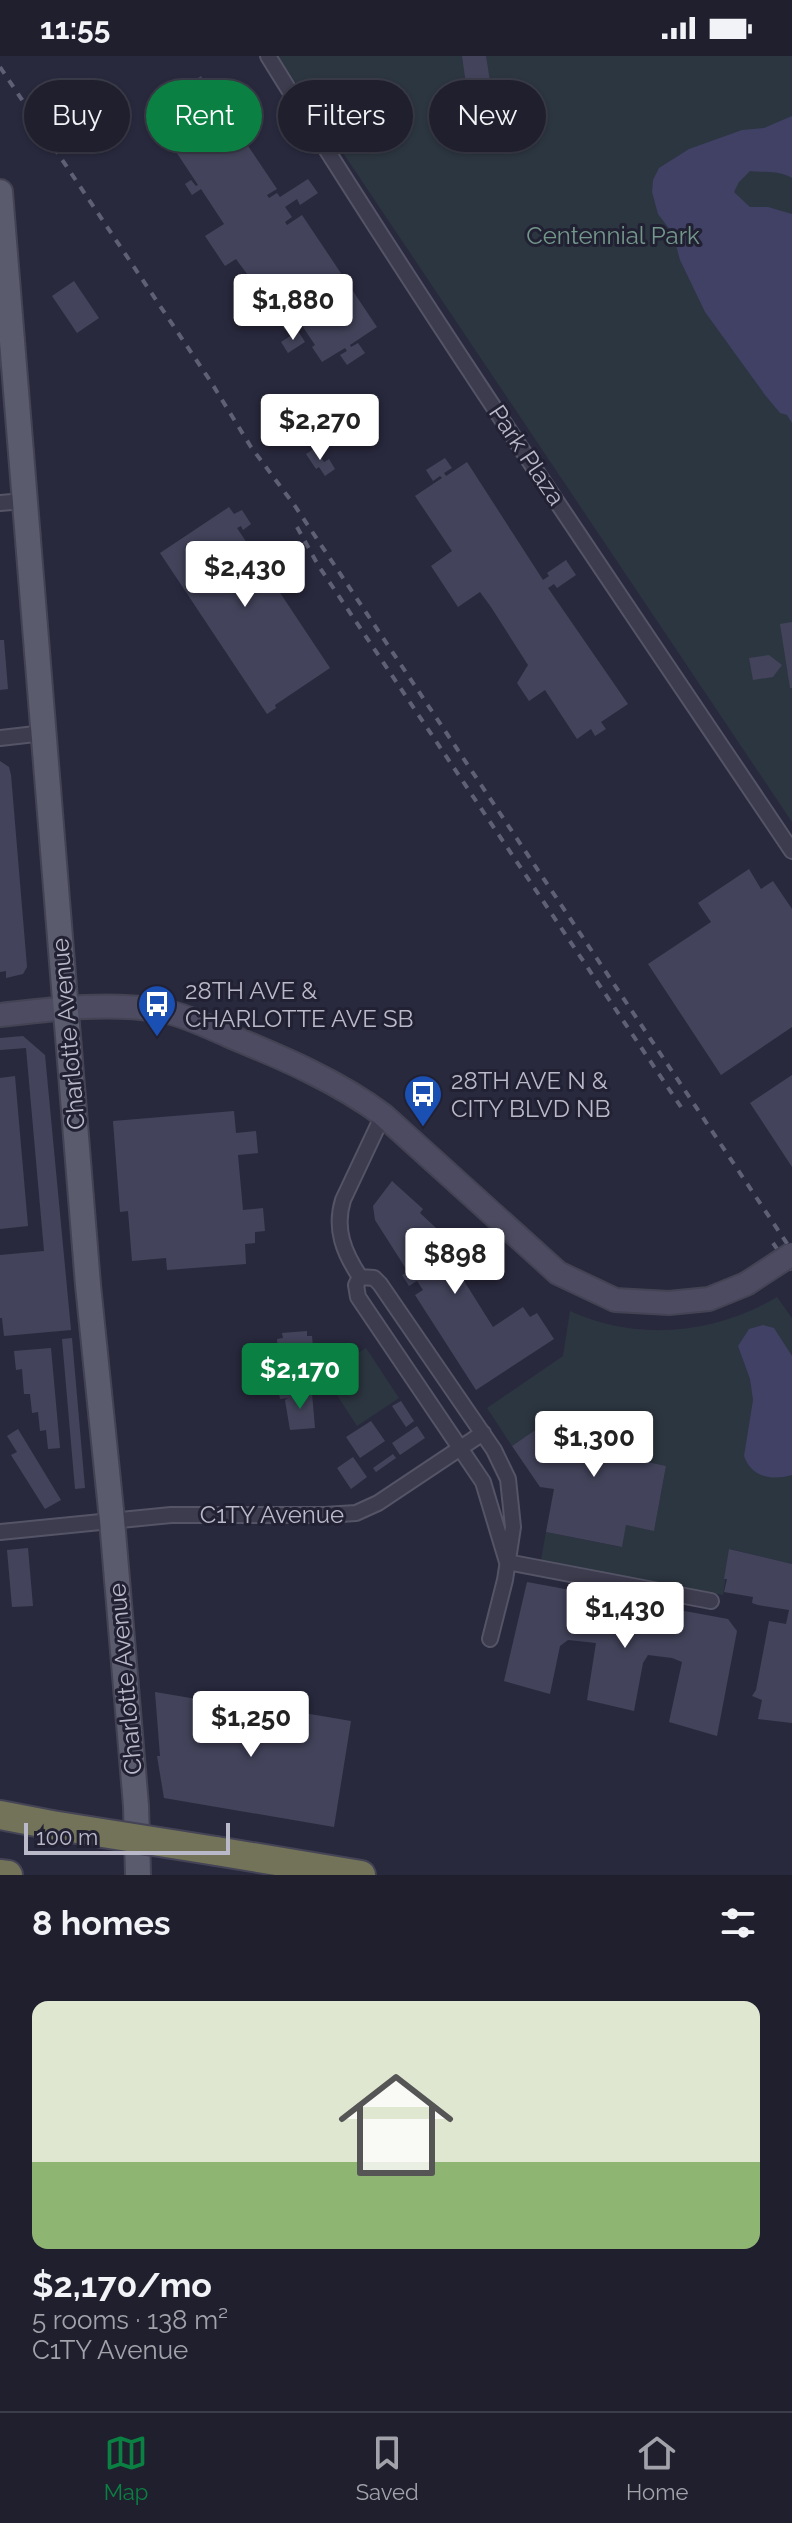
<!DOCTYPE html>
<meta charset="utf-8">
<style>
:root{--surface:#1f1f2e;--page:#272736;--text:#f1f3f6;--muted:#a1a2aa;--line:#3c3d4a;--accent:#0b8043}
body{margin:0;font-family:Raleway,sans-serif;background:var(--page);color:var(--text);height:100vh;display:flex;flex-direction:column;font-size:30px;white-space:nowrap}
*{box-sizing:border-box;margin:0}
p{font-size:26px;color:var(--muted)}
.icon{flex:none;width:44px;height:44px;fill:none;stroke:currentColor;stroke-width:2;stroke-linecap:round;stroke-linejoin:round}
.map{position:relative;height:1819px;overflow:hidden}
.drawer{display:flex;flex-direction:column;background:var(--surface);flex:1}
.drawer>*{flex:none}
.banner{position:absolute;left:24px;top:24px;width:744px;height:72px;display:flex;gap:16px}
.scale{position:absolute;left:24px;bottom:20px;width:206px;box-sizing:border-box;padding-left:8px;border:4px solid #b9b9c9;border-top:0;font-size:22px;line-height:28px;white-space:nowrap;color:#b9b9c9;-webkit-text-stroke:6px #212133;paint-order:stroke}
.price{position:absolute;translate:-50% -68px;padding:0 18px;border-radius:8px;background:#fff;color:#222;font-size:26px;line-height:52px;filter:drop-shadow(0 2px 4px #0008)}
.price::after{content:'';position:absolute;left:50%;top:48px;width:24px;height:18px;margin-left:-12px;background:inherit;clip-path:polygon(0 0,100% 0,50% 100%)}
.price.active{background:var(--accent);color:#fff}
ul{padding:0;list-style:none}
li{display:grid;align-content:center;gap:16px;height:424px;padding:0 32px}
li span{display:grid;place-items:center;height:248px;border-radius:16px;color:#555}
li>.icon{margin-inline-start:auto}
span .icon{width:144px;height:144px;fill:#fffc;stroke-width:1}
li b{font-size:34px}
h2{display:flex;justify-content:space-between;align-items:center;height:96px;padding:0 32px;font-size:34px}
.tag{padding:0 28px;border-radius:36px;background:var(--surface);box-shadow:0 2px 6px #0004,0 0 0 2px var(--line);font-size:28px;line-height:72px}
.tag.active{background:var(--accent);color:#fff}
.status{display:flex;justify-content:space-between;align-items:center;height:56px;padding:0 40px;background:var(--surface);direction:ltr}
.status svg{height:22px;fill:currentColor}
.tabs{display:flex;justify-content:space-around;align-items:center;height:112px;border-top:2px solid var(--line);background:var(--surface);font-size:22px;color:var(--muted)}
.tabs a{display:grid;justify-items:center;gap:4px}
.tabs .active{color:var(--accent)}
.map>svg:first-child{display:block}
.green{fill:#2c3640}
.water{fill:#414065}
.building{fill:#43435b}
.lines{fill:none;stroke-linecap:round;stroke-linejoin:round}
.minor-casing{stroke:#545466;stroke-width:18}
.secondary-casing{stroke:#434354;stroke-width:26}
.primary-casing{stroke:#434354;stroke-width:28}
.motorway-casing{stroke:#444456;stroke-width:32}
.minor{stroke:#3c3c4e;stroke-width:14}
.secondary{stroke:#4c4b61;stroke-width:22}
.primary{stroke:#5b5b6e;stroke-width:24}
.motorway{stroke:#73735a;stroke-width:28}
.rail{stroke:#5f5f75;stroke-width:4;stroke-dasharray:8 8;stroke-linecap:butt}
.secondary-bridge-casing{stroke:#434354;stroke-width:26;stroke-linecap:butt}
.motorway-bridge-casing{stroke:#444456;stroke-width:32;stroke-linecap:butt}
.secondary-bridge{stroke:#4c4b61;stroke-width:22}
.motorway-bridge{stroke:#73735a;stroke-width:28}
.labels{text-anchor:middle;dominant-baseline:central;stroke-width:6;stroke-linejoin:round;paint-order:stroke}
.park-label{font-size:24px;fill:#73978a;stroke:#212133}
.street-label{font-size:24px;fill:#b9b9c9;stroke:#212133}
.poi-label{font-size:24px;fill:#b9b9c9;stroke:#212133;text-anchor:start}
</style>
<div class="status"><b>11:55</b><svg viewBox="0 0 49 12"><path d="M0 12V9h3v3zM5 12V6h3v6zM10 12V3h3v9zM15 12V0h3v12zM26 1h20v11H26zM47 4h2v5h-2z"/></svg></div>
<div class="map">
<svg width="792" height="1819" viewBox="0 0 792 1819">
<rect width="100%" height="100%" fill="#29293e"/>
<path class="green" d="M278,0H792V766Z
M777,1241L792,1262V1508L730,1493L723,1539L541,1504L546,1476L621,1491L626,1469L654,1474L666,1410L639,1404L643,1377L596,1363L595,1368L568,1362L566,1370L558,1362L552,1367L550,1365L512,1390L487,1352L563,1300L570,1255C637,1286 715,1278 777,1241Z
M366,1292L399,1342L357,1370L324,1319Z"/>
<path class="water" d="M792,60V122C778,114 765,117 750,115L739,126L734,136L750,151H768L792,158V367L787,359L780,357L765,339L705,256L680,204L673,178L658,158L652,136L653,124L659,112L689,93L742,74L764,72Z
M763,1269L774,1272L792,1300V1419C772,1425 751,1421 744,1400L753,1344L750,1323L738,1290L749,1273Z"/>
<path class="building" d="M462,0H486L492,38L468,42Z
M201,20L277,133L267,139L269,142L277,137L280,141L308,123L318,137L300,149L297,143L285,151L292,161L285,166L287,169L302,159L377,271L350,289L351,291L358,287L365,297L347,309L340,299L347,295L345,292L322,306L312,291L315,289L299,265L285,274L277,262L291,253L289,250L280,256L274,247L264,254L243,221L247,218L236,203L225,210L205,180L224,168L201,133L192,139L185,128L191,124L196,130L198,129L149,55L166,43L161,35L171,29L176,36Z
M454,47L456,63L440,66L437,49Z
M74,225L99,262L77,277L52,240Z
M298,275L305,286L288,297L281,286Z
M315,392L324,406L329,403L335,413L325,420L319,411L316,413L306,398Z
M445,402L452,412L444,417L446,420L467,406L543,524L549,520L547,517L566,504L576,519L557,532L554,528L548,532L628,648L601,666L606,673L595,680L591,673L577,683L545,634L529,645L517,627L528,609L491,551L480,536L458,551L431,510L452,495L415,440L442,422L440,420L433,425L426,414Z
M229,451L234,458L242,454L251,468L243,474L241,470L237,472L330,612L275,649L276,652L267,658L160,497Z
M792,566V632H790L780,568Z
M0,584H4L8,633L0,634Z
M769,599L782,609L773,621L753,624L749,602Z
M0,705L9,711L11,719L27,911L23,918L6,922V915L0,916Z
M749,813L761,833L773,825L792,853V971L721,1019L648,908L711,866L698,847Z
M23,980L45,999L71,1274L4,1280L2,1262H0V1199L44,1195L26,992L0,994V982Z
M792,1019V1111L750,1047Z
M15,1020L28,1170L0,1173V1022Z
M234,1055L236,1077L256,1075L258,1097L238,1099L243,1154L263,1152L265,1175L255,1176V1187L245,1188L246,1208L167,1214L166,1202L132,1205L128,1155L120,1156L113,1065Z
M392,1125L423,1153L420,1157L449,1184L435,1193L445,1208L437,1213L440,1218L454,1209L493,1271L523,1251L530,1261L537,1257L554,1283L476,1334L415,1239L423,1234L417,1225L409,1230L402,1219L408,1216L375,1164L373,1150Z
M307,1275V1280H312L317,1330L281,1333L277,1283L283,1282L282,1277Z
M72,1282L85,1432L75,1433L62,1283Z
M51,1292L60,1392L48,1393L46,1374L40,1375L38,1356L32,1357L30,1338H24L22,1313L16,1314L14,1295Z
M312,1337L315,1372L290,1374L285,1344L288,1342L280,1343L279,1338Z
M401,1345L414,1365L406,1371L392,1350Z
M558,1362L566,1370L568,1362L595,1368L596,1363L627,1369L626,1374L644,1377L639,1404L666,1410L654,1475L626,1469L622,1491L546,1476L554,1433L540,1431L512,1390L550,1364L552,1367Z
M371,1365L385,1385L360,1402L346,1381Z
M417,1370L425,1382L400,1399L392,1387Z
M18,1373L61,1444L45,1453L11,1399L17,1396L7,1380Z
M393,1398L396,1402L376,1416L373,1412Z
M353,1401L367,1421L351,1433L337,1412Z
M28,1492L33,1550L12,1551L7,1494Z
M729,1493L792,1508V1667L758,1663L762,1644L752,1640L756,1634L769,1565L786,1568L789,1554L758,1549L752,1547L753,1541L724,1536L727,1523H724Z
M527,1526L728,1563L737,1575L717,1680L669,1666L682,1606L672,1602L648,1599L643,1607L634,1655L587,1644L596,1587L568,1584L560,1590L550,1638L504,1625Z
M155,1636L297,1660L298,1656L351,1665L334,1771L164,1742L157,1700H160Z"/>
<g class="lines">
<defs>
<path id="minor" d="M268,0C435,270 615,532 792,795
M0,447L24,445
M0,682L44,677
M360,1221L374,1222L380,1228L494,1394L508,1423L513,1471L505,1524L490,1583
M360,1221L356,1229L358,1241L483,1426L507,1506
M360,1221C344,1197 334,1173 343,1144L383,1059
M0,1476L171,1459H325L356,1457L378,1447L483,1377
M507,1506L711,1545"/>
<path id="secondary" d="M0,959C53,953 105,946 158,954C183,958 209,971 232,981C285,1003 337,1025 383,1059L558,1217L615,1244L669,1247L709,1243L746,1228"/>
<path id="primary" d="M0,136L88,1229L112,1464L136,1750L138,1819"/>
<path id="motorway" d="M0,1759L52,1769
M216,1795L361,1819
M0,1818L8,1819"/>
</defs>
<use href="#minor" class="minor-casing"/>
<use href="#secondary" class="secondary-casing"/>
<use href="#primary" class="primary-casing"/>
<use href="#motorway" class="motorway-casing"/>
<use href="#minor" class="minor"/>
<use href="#secondary" class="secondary"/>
<use href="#primary" class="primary"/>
<use href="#motorway" class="motorway"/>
<path class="rail" d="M0,11L211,326L251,391L295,450L792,1195
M297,471L318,509L681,1051
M773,1187L792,1214"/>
<defs>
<path id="secondary-bridge" d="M746,1228L792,1198"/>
<path id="motorway-bridge" d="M52,1769L216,1795"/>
</defs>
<use href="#secondary-bridge" class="secondary-bridge-casing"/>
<use href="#motorway-bridge" class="motorway-bridge-casing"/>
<use href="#secondary-bridge" class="secondary-bridge"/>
<use href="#motorway-bridge" class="motorway-bridge"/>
</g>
<defs>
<symbol id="bus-pin" viewBox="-11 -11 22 30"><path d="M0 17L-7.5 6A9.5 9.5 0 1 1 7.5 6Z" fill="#1a4fb4" stroke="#212133"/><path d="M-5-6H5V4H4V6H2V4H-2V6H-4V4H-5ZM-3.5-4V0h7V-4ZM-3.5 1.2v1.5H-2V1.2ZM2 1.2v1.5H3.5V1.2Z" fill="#fff"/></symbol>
</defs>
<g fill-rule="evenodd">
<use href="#bus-pin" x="135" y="926" width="44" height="60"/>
<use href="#bus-pin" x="401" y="1016" width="44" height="60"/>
</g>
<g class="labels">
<g class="park-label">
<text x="613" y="179">Centennial Park</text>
</g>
<g class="street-label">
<text transform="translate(527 399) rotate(56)">Park Plaza</text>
<text transform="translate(68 978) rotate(-95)">Charlotte Avenue</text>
<text x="272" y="1458">C1TY Avenue</text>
<text transform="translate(125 1623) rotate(-95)">Charlotte Avenue</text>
</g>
<g class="poi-label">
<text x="185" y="934">28TH AVE &amp;<tspan x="185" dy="28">CHARLOTTE AVE SB</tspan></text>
<text x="451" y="1024">28TH AVE N &amp;<tspan x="451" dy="28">CITY BLVD NB</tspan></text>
</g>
</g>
</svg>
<div class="scale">100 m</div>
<b class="price" style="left:293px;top:286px">$1,880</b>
<b class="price" style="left:320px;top:406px">$2,270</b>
<b class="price" style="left:245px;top:553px">$2,430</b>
<b class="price" style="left:455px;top:1240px">$898</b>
<b class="price active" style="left:300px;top:1355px">$2,170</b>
<b class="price" style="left:594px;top:1423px">$1,300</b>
<b class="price" style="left:625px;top:1594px">$1,430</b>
<b class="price" style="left:251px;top:1703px">$1,250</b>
<div class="banner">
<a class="tag">Buy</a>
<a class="tag active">Rent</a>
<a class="tag">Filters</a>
<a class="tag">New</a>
</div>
</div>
<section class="drawer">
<h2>8 homes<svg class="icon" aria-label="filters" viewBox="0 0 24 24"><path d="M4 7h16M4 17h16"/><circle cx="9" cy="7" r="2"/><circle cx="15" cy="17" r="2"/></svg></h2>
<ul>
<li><span style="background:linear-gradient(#dfe7d0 65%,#8fb573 0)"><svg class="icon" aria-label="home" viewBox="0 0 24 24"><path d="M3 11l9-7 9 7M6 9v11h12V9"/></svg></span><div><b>$2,170/mo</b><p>5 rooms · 138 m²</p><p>C1TY Avenue</p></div></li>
</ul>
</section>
<nav class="tabs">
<a class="active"><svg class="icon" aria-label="map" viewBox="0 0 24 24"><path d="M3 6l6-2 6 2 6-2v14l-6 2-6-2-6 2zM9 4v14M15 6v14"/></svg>Map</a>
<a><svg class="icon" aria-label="saved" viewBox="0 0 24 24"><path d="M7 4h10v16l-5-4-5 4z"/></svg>Saved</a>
<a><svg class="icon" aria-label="home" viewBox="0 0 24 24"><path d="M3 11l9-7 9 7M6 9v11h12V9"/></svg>Home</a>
</nav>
